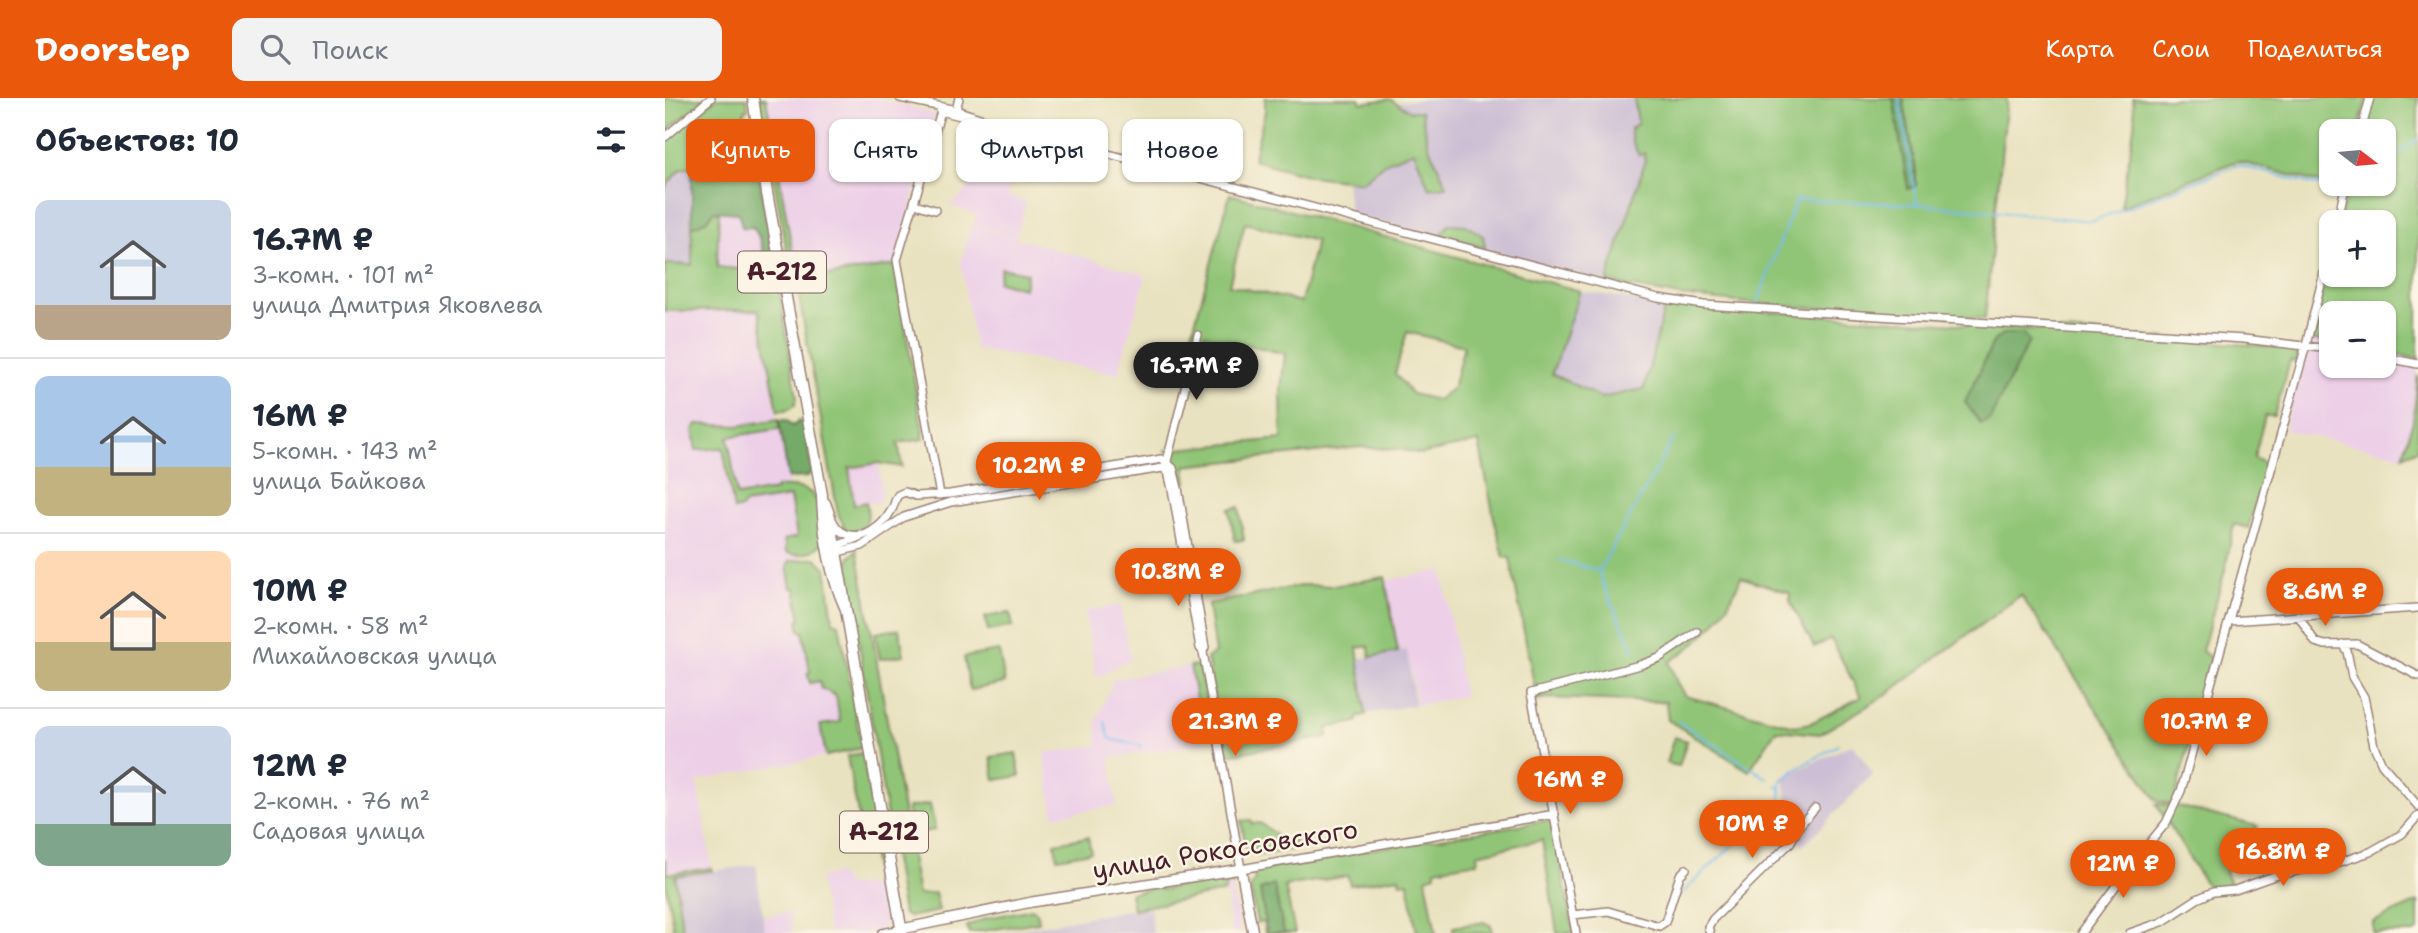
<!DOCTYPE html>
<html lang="ru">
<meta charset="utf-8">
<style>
:root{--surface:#fff;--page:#f2f2f3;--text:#1f2937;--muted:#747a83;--line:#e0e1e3;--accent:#ea580c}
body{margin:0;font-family:"Shantell Sans",sans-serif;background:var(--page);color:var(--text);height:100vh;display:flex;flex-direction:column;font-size:26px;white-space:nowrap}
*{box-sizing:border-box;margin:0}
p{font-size:23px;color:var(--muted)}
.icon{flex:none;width:38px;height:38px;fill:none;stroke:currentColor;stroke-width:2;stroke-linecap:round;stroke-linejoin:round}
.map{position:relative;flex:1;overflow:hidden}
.panel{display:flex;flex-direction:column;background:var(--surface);width:665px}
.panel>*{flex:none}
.hud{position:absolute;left:21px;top:21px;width:665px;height:63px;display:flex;gap:14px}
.needle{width:46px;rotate:106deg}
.fabs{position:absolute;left:1654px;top:21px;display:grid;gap:14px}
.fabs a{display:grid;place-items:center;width:77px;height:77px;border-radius:14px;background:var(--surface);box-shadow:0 2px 5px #0004;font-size:35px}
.price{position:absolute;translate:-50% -60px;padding:0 16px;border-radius:24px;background:var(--accent);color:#fff;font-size:23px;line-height:46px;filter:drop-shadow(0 2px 4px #0008)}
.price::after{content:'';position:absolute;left:50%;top:42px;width:21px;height:16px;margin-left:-10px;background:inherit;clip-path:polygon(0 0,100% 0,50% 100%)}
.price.on{background:#222;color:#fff}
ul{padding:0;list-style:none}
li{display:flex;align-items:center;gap:21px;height:175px;padding:0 35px}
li+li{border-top:2px solid var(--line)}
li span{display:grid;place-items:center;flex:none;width:196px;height:140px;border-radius:14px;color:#555}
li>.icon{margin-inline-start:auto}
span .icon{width:84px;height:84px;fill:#fffc;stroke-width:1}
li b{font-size:30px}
h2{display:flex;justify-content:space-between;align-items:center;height:84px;padding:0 35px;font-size:30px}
.pill{padding:0 24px;border-radius:14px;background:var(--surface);box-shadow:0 2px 5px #0004;font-size:24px;line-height:63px}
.pill.on{background:var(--accent);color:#fff}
header{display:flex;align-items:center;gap:42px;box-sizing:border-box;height:98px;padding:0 35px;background:var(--accent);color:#fff}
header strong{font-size:33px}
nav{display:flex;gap:38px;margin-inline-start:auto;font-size:24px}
.search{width:490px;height:63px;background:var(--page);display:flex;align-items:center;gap:18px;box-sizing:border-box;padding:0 24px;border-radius:14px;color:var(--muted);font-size:26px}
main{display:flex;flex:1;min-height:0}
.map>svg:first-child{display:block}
.built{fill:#edd0e8}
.industrial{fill:#ccbed4}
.green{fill:#90c476;stroke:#6d7250;stroke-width:2;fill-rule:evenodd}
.forest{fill:#74aa67;stroke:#5f6449;stroke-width:2}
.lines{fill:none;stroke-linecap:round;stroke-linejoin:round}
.stream{stroke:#77bdef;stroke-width:2}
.minor-casing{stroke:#9a8076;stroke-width:10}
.major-casing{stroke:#9a8076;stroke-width:12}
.highway-casing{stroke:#9a8076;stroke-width:13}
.minor{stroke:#fff;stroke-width:7}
.major{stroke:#fff;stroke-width:9}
.highway{stroke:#fff;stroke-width:10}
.labels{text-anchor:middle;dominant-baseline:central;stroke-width:5;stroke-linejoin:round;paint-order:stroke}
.shield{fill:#fcf5e5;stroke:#7f5f63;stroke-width:2}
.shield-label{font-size:24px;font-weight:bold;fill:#4a1f2b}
.street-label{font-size:26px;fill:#4a1f2b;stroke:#fcf5e5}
</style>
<header>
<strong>Doorstep</strong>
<div class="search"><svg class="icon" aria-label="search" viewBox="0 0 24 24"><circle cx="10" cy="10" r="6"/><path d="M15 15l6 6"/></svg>Поиск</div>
<nav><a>Карта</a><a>Слои</a><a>Поделиться</a></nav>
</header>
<main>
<section class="panel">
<h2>Объектов: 10<svg class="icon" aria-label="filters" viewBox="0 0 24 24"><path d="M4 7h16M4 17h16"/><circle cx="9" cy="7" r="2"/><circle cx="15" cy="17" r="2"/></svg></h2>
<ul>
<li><span style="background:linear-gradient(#c9d6e8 75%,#b9a48a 0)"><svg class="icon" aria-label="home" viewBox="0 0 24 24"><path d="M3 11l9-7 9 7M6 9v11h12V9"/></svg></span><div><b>16.7M ₽</b><p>3-комн. · 101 m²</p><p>улица Дмитрия Яковлева</p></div></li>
<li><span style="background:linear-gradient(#a9c7e8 65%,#c2b280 0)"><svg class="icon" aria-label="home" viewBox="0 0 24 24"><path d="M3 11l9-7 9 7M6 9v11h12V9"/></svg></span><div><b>16M ₽</b><p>5-комн. · 143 m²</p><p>улица Байкова</p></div></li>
<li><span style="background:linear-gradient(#ffd9b3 65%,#c2b280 0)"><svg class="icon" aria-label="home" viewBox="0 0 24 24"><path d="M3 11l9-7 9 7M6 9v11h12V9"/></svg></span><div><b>10M ₽</b><p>2-комн. · 58 m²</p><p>Михайловская улица</p></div></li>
<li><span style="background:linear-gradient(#c9d6e8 70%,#7fa58c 0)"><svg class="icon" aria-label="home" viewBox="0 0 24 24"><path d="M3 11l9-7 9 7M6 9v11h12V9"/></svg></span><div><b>12M ₽</b><p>2-комн. · 76 m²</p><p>Садовая улица</p></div></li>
</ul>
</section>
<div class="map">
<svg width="1753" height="835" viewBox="0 0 1753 835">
<rect width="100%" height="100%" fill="#fcf5e5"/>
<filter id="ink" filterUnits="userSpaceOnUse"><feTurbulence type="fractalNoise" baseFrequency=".0143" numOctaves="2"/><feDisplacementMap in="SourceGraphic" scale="14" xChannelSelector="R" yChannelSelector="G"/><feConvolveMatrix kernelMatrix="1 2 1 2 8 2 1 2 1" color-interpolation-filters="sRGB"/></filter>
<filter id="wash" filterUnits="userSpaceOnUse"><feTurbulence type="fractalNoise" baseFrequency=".00686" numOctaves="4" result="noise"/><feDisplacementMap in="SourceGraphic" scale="28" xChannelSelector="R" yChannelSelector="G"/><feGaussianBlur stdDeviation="1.57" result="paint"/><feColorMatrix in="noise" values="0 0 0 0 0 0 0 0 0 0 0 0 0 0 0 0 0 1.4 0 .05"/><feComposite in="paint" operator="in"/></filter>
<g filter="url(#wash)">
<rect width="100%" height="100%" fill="#e9e2c0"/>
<path class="built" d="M101,0H210L270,16L230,167L133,183Z
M313,54L352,65L342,98L361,104L351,139L308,126L311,116L284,108L302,93Z
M54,114L74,115L93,135L100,164L105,171H109L113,186L95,173L52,169Z
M306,127L481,177L453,276L310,251L296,165Z
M94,211L158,591L169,590L175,624L156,628L161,658L32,683L47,770L3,776L0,760V213Z
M1644,241L1666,245V268H1718L1719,254L1753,261L1748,323L1738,358L1619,332Z
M213,365L217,388L216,404L190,407L184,370Z
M777,472L799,598L752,607L742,551L733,553L720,483Z
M455,507L466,562L456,565L439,577L431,579L420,513Z
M525,568L538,646L445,660L452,707L389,718L379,655L433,647L431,624L449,581Z
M173,776L182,788L200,787L212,791L214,804L222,803L224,817L216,832L195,835H164L154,779Z
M567,786L575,835H567L562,808L564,807L559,788Z
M125,814L128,835H100L98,818Z"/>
<path class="industrial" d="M767,0H973L980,64L942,184L820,150V144L777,133L775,138L685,116L681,83L660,13Z
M27,69V167L0,166V89L17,71Z
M915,193L1000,207L979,292L936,300L887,277Z
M742,552L750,607L701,616L694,561Z
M1188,646L1208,676L1138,748L1128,739L1137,718L1122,704L1120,685L1116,680Z
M91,767L100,835H18L10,778Z
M485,810L488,835H336L468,811Z"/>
<path class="green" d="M0,0H42L0,34Z
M51,0H82L83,11L79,13L81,26L86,25L89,39L81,37L74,49L66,57L39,50L27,69L16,71L0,89V42Z
M94,0H101L130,169L123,160Z
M600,0H694L696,5L725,1L745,13H756L763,47L782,88L764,90L749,53L719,65L697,84L645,78L588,62L600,14Z
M969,0H1342L1320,221L1092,206L1015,198L942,184L980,64L979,55L974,57L967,44L965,31L973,25Z
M1468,0H1702L1693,33H1666V86H1679L1678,91L1572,63L1456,109L1470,23Z
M1708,0H1753V261L1719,254L1718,215H1666V245L1644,241L1666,160V177H1718V124H1674L1684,86H1718V33H1699Z
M565,96L915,193L887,276L936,300L979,291L1000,207L1445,236L1634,251L1632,264L1625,263L1609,318H1600L1589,360L1603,367L1583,430L1569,426L1560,472L1537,553L1547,561L1508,706L1492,703L1356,497L1221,597L1155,636L1111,632L1084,673L1003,622L1001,604L880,600L872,602L845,460L839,459L829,420L814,344L756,356L738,352L696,349L520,368L522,385H517L512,367L501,352L617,341L616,291L620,256L540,236L527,286L516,276ZM580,125L651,143L636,204L564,187ZM742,234L799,248L788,290L772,302L747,296L730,276ZM1076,479L1125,495V503L1149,549L1166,541L1196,599L1146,625L1130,628L1020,598L1013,587L1004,564C1038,543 1062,517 1076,479Z
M49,113L54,114L52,169L95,173L113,186L132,299L130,307L124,311L113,313L94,212L0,213V166L27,167V129L42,122Z
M784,126L801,127L818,138L820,150L775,138Z
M230,167L259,341L233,345L237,369L213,365L184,370L189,407L201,404C206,423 200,437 179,432L180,429L173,416L133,193L136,182Z
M336,170L362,175L359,190L333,184Z
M1753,277V351L1738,358L1748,323Z
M114,321V331L63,339L72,398L111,392V389C160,386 154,406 157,445C148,455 132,460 121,454L119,442L132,439L125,399L79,406L77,410L69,412L58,350L31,352L28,332L32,326L73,328Z
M574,409L579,442L570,443L564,411Z
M192,452L253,797L270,795L274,813L244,819L238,816L234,792L182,472L184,460Z
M151,460L161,470L168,524L174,526L197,650L161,658L155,627L175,624L171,598L156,590L155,583L145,585L142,575L145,574L138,533H135L133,523L136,522L130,490H126L122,468L125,463Z
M720,479L733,554L705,559L704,548L692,550L701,617L694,618L692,624L662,630L663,638L662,639L568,656L562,655L555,633L542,560L550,555L543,506L640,487L668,488Z
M345,515L348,528L323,533L320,519Z
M234,531L239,557L215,561L210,535Z
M334,553L340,585L305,592L299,559Z
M534,567L546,630L543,632L540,631L533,612L525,568Z
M1009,639L1022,643L1014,668L1001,665Z
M198,655L220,790L213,791L207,752L200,753L182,658Z
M351,655L355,678L330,682L326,659Z
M265,706L270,732L247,736L242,710Z
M1491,706L1516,709L1593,728L1560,774L1567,789L1545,793Z
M586,722L587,726L595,725L610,736L612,746L630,742L631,751L592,757L581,750L576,723Z
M884,722L887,724L909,835H892L877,742L812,756L813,764L770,771V777L761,780L771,835H752L743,784L735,785L734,779L685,787L683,778L620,788L630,835H600L598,824L592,825L585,788L590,783L588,771Z
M423,739L426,754L392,760L390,745Z
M0,761L3,776L47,770V773L10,778L18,835H9L0,782Z
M565,778L567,786L560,788V794L468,811L465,795L496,789L497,792Z
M1753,804V833L1749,835H1708V824Z
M367,811L372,814L374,824L304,835L302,828L322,820Z
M819,824L826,828L827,835H789L788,829Z"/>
<path class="forest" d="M1228,0H1238L1251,72V88L1243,91Z
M81,36L89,40L109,171L105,172C97,159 98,140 88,129L77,130L74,115L49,113L42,122L27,129V69L39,50L66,57L74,49Z
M1338,236H1358L1364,243L1324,323L1316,326L1300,304L1329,243Z
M114,322H121L128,328L134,323L140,329L147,373L142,379L123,380Z
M609,787L619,835H602L595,792Z"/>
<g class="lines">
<path class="stream" d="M1234,0L1252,106
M1718,67L1753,41
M1682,94L1692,86
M1092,206L1131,102L1252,106L1427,123L1573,67L1673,93
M895,462L934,473L939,489L969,552
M934,473L1009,340
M1013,623L1102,680
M440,624L445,641L477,648
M1111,687L1116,691
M1015,797L1116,702V683L1133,670L1173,647"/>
</g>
</g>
<g filter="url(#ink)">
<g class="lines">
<defs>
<path id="minor" d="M235,0L291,12L327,24L436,54L993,200L1039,207L1579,241L1666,251
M275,13L300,19
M290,16L294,0
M1696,33L1705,0
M0,39L46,0
M250,106L270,112
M1672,124L1681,86
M1718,259L1753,266
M502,365L508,370L513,390L540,549L538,554L576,771L890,716
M501,367L533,237
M498,370L503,374L507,391L535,550L538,554
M275,397L232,162L276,13
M168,423C174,436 185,439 198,437
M168,449C190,440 213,437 226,413C230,408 229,402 233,397L240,394L251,398L285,396L491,362L496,361L502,365
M169,455L197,448L239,419L286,404L498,370
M1633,517L1650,544L1660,547L1692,546L1753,578
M1564,523L1753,510
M1677,546L1682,553L1687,579L1699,599L1709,648L1717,666L1753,708
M908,817L943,813L994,828L1000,824L1015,777L1021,771
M217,835L237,831
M911,835L866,595L975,567L994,560L1032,534
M1045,835L1043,829L1048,821L1125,745L1135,727L1150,710
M1416,835L1464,770L1501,725L1516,693L1641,247L1666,146
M1465,835L1497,824L1532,801L1548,794L1570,792L1609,778L1678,763L1705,754L1737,736L1753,718"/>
<path id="major" d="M237,831L367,804L576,771L588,835"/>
<path id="highway" d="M88,0L102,95L157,397C158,436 164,473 180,509
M160,405L165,419L237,835"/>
</defs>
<use href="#minor" class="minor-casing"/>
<use href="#major" class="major-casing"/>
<use href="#highway" class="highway-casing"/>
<use href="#minor" class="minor"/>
<use href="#major" class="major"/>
<use href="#highway" class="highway"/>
</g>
</g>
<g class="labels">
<g class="shield">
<rect x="73" y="153.5" width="88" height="41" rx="5"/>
<rect x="175" y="713.5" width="88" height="41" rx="5"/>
</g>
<g class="shield-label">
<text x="117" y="174">А-212</text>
<text x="219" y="734">А-212</text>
</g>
<g class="street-label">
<text transform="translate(560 751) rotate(-9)">улица Рокоссовского</text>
</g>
</g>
</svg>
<div class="fabs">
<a><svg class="needle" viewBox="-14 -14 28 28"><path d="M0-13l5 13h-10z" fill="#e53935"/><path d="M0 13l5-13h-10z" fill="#747a83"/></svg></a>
<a>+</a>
<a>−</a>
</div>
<b class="price on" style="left:531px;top:304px">16.7M ₽</b>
<b class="price" style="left:374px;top:404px">10.2M ₽</b>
<b class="price" style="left:513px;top:510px">10.8M ₽</b>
<b class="price" style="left:1660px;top:530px">8.6M ₽</b>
<b class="price" style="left:570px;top:660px">21.3M ₽</b>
<b class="price" style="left:1541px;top:660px">10.7M ₽</b>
<b class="price" style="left:905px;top:718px">16M ₽</b>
<b class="price" style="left:1087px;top:762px">10M ₽</b>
<b class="price" style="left:1618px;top:790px">16.8M ₽</b>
<b class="price" style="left:1458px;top:802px">12M ₽</b>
<div class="hud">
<a class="pill on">Купить</a>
<a class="pill">Снять</a>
<a class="pill">Фильтры</a>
<a class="pill">Новое</a>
</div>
</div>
</main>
